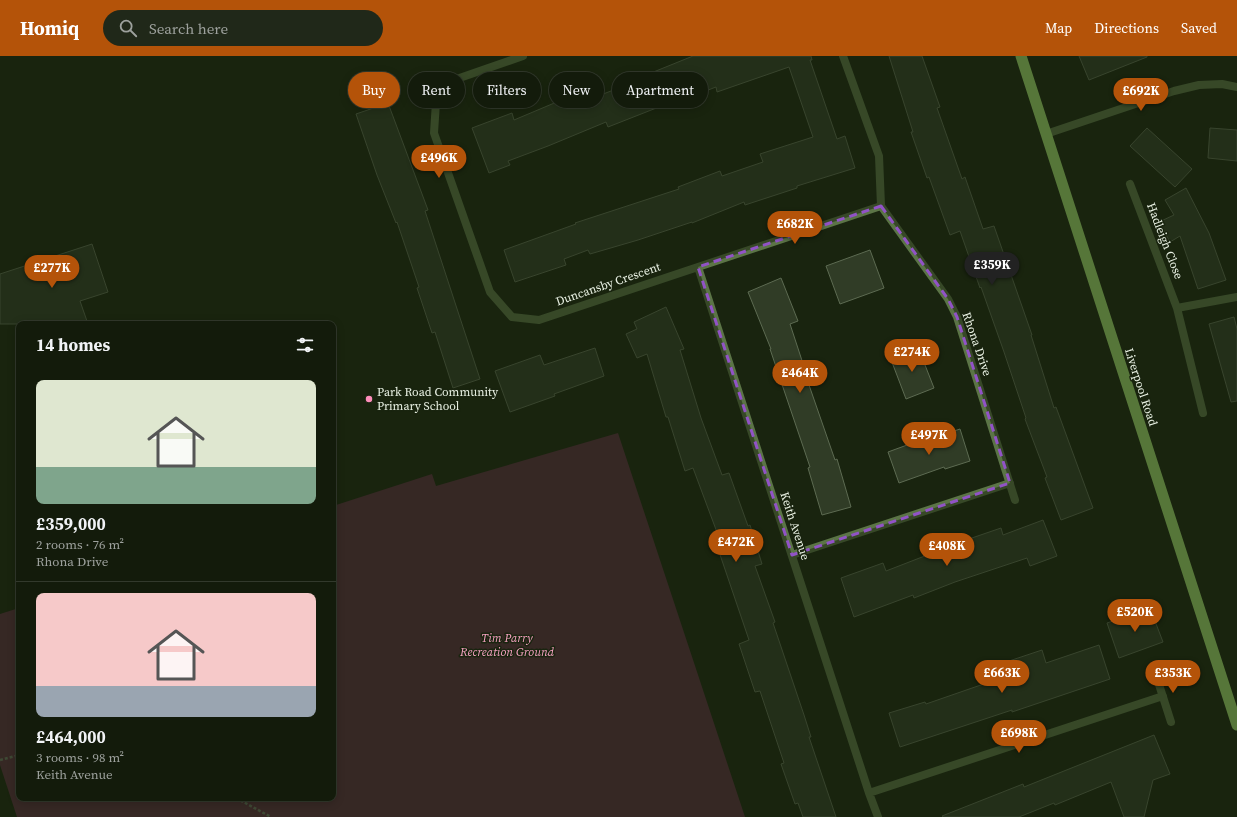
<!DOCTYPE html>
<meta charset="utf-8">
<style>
:root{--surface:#131b0b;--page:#202819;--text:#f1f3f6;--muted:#9da19d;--line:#32392c;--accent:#b45309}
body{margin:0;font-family:"Source Serif 4",serif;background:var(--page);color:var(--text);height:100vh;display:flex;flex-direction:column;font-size:15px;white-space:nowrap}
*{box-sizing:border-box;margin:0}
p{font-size:13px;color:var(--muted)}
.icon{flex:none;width:22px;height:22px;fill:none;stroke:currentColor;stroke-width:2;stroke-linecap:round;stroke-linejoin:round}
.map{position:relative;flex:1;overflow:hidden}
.details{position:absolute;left:16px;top:265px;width:320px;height:480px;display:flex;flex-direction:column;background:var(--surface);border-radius:8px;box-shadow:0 2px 10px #0003,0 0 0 1px var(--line)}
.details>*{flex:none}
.guide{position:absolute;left:348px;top:16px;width:380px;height:36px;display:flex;gap:8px}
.price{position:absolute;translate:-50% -34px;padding:0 9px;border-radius:14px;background:var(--accent);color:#fff;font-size:13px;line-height:26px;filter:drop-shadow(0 1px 2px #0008)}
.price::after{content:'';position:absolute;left:50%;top:24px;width:12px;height:9px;margin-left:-6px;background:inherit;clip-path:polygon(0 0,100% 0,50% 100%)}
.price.on{background:#222;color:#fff}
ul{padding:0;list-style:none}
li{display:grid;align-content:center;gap:8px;height:212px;padding:0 20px}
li+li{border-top:1px solid var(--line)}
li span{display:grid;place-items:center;height:124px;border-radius:8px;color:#555}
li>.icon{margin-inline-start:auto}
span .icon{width:72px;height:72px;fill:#fffc;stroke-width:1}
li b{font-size:17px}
h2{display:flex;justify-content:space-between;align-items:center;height:48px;padding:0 20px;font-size:17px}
.chip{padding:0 14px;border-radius:18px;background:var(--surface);box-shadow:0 2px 10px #0003,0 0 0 1px var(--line);font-size:14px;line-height:36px}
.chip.on{background:var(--accent);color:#fff}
header{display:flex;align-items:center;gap:24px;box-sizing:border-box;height:56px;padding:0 20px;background:var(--accent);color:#fff}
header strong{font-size:19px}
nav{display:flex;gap:22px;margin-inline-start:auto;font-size:14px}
.search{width:280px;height:36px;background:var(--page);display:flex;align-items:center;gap:10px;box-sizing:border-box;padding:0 14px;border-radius:22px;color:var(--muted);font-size:15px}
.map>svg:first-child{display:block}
.green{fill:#5a2d3f}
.building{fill:#303c26;stroke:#5d6b52}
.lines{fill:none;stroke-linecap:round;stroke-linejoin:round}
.path{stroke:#6b7563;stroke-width:2.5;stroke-dasharray:3 2;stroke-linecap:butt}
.minor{stroke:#5b7446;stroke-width:8}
.trunk{stroke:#a0da6d;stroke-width:11}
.marked{fill:none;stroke:#9153c6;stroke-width:3;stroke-dasharray:8 5;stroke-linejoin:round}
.poi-dot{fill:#fe8ebb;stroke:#19240f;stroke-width:1.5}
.labels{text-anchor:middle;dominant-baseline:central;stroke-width:3;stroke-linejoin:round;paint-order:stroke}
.street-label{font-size:12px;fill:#e9f1e3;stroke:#19240f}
.poi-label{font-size:12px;fill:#e9f1e3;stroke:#19240f;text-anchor:start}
.park-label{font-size:12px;font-style:italic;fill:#f7a2c2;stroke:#19240f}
</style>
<header>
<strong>Homiq</strong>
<div class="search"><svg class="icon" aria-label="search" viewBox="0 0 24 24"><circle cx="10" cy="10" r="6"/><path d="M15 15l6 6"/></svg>Search here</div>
<nav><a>Map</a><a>Directions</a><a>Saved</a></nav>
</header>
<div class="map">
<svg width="1237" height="761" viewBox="0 0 1237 761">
<rect width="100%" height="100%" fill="#19240f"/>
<path class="green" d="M618,377L745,761H17L0,709V558L19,552V742H333V450L432,418L436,430Z"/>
<path class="building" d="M693,0H811L812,4H810L837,83L845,80L855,112L797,130V132L745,149L744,146L692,167V166L638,184L590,198L588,194L564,203L566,209L515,226L504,194L576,168L575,167L679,133L678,131L720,115L722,120L763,106L760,98L813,81L789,11L717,36L716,31L664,51V49L608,71L606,66L548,90L508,105L510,109L489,117L472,72L512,57L514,64L571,40L575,49L652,19L651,17Z
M889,0H922L940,51L937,52L962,123L965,121L983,173L994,170L1032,279H1031L1054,352L1056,351L1093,452L1061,464L1045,422L1047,421L1025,363L1026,362L1004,296L981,231L980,232L960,175L950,179L929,121L927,122L911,76H913Z
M1079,0H1147V1L1089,24Z
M388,47L428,154L425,155L480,323L453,332L435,276L432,277L417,232L419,231L397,166L396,167L377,119L356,58Z
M1147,72L1192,113L1175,131L1130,90Z
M1210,72L1237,74V105L1208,102Z
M1186,132L1209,177L1226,224L1198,233L1180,180L1170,186L1159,166L1174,159L1165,144Z
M92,188L108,236L80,245L88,268H0V218Z
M870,194L884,232L840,248L826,210Z
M781,222L798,265L790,268L810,329H809L835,404L837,403L851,451L822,459L808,412L810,411L770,293H771L748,236Z
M666,251L684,293L680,294L701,362L722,419L729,417L748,470L750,469L762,508L755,510L775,566L773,567L804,659L811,681H809L836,761H803L798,747L795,748L781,708L784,707L760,635L755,636L739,588L749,584L714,481L718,479L693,412L685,415L668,361H666L647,298L637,302L626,278L637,273L634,266Z
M1234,261L1237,273V345L1231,346L1209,268Z
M918,291L934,332L906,343L890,301Z
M595,292L604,320L554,338L555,340L510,356L495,315L540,299L544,309Z
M960,373L970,405L945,413L944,411L899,427L888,396L929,381L930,383Z
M1043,464L1057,500L1030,510L1027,502L955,526L914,542L913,539L854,561L841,522L883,507L886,515L966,484L1001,472L1003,479Z
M1150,552L1163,586L1119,602L1107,567Z
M1099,589L1110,623L1012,656V654L900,691L889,657L925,646L926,648L1001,622L997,609L1042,594L1046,607Z
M1154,679L1170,718L1153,724L1144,761H1124L1111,726L1055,749L1054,747L1019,761H943L942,760L1023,728L1024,731Z"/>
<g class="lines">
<path class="path" d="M0,704L19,699
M236,742L271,761"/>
<path class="minor" d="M523,0L448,26L436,46L434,77L490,236L512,261L539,264L881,150L879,100L843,0
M1046,78L1174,35L1199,29L1222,28L1237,31
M1130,128L1177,252L1203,357
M881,150L948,243L957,261L1015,444
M698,211L869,737L878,761
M1177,252L1237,241
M792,499L1010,427
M1155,616L1171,666
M869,737L1163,640"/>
<path class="trunk" d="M1021,0L1237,669"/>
</g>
<path d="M0 0H1237V761H0ZM881,150L948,243L957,261L1010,427L792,499L698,211Z" fill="#19240f" fill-opacity=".55" fill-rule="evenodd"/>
<path class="marked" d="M881,150L948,243L957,261L1010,427L792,499L698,211Z"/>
<circle class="poi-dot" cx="369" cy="343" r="4"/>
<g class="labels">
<g class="street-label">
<text transform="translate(1165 185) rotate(69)">Hadleigh Close</text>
<text transform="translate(608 228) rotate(-19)">Duncansby Crescent</text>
<text transform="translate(977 288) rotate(71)">Rhona Drive</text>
<text transform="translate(1141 331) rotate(72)">Liverpool Road</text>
<text transform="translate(795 470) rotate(72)">Keith Avenue</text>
</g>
<g class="poi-label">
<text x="377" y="336">Park Road Community<tspan x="377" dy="14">Primary School</tspan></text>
</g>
<g class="park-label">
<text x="507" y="582">Tim Parry<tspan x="507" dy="14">Recreation Ground</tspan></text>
</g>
</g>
</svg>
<b class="price" style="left:1141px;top:56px">£692K</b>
<b class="price" style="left:439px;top:123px">£496K</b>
<b class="price" style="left:795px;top:189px">£682K</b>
<b class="price on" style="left:992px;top:230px">£359K</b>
<b class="price" style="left:52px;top:233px">£277K</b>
<b class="price" style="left:912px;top:317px">£274K</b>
<b class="price" style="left:800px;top:338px">£464K</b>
<b class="price" style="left:929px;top:400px">£497K</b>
<b class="price" style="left:736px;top:507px">£472K</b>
<b class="price" style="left:947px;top:511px">£408K</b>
<b class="price" style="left:1135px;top:577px">£520K</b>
<b class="price" style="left:1002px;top:638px">£663K</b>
<b class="price" style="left:1173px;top:638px">£353K</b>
<b class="price" style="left:1019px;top:698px">£698K</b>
<div class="guide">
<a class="chip on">Buy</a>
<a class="chip">Rent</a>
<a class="chip">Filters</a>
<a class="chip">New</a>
<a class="chip">Apartment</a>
</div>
<section class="details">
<h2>14 homes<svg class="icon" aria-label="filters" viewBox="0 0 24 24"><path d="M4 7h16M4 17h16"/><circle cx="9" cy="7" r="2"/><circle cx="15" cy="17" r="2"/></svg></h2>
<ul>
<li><span style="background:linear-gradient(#dfe7d0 70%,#7fa58c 0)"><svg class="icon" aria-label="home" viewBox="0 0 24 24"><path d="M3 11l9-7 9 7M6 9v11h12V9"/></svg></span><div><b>£359,000</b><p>2 rooms · 76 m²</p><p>Rhona Drive</p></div></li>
<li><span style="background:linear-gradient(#f6c9c9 75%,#9aa5b1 0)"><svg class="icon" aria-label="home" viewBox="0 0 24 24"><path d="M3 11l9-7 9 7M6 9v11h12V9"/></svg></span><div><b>£464,000</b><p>3 rooms · 98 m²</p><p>Keith Avenue</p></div></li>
</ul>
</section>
</div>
